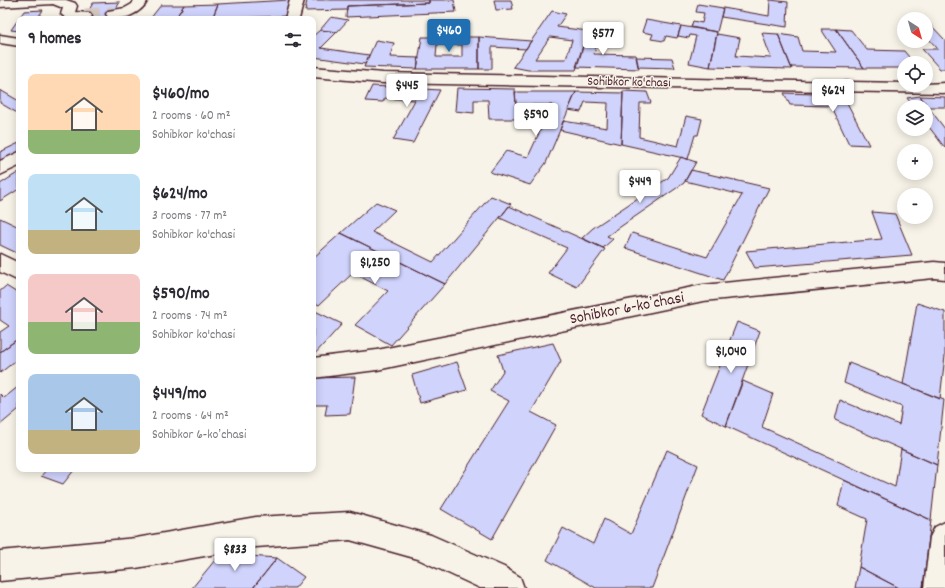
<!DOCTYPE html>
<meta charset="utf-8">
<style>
:root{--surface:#fff;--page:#f2f2f3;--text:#2b2b33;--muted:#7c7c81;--accent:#1f6fb2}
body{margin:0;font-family:Dekko,sans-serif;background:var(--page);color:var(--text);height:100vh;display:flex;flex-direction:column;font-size:15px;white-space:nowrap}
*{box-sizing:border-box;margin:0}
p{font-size:13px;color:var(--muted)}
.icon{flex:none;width:22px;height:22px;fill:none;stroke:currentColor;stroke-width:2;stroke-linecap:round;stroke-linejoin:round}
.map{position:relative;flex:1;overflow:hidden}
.side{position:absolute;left:16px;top:16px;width:300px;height:456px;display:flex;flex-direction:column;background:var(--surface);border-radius:8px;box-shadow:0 2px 10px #0003}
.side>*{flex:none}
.needle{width:26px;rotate:143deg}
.tools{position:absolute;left:897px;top:12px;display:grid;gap:8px}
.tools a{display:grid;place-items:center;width:36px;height:36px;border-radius:50%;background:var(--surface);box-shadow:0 2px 10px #0003;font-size:20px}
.price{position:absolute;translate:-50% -34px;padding:0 9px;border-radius:4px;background:#fff;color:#222;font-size:13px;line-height:26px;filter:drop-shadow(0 1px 2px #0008)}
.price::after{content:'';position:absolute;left:50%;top:24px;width:12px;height:9px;margin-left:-6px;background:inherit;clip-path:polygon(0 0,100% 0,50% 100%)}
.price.active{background:var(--accent);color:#fff}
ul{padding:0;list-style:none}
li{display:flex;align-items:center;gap:12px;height:100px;padding:0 12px}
li span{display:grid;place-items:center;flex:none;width:112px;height:80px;border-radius:8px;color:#555}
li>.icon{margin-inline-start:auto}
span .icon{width:48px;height:48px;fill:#fffc;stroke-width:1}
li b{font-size:17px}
h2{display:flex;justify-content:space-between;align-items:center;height:48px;padding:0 12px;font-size:17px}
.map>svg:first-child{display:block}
.building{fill:#d0d3fc;stroke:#4a1f2b;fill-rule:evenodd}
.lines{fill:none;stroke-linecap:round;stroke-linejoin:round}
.minor-tunnel{stroke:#d4c9c2;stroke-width:15;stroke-dasharray:15 8;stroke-linecap:butt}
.minor-casing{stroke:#4a1f2b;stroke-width:3}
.minor{fill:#f7f3e8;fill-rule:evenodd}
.labels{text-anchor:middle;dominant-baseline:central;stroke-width:3;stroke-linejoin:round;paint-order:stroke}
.far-street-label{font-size:13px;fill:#4a1f2b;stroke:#f7f3e8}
.street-label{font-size:16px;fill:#4a1f2b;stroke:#f7f3e8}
</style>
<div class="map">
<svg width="945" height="588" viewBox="0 0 945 588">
<rect width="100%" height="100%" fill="#f7f3e8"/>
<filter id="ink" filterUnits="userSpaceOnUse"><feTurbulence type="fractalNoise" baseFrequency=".025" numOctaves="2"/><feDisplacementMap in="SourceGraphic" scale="8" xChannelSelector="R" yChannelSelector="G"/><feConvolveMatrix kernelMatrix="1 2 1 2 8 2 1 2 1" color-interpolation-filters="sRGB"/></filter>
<g filter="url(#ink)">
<path class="building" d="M290,0L287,16L212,19L218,4Z
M307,0H429V3L347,6V10L305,11Z
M429,0H454L456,12L346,17L347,6L429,3Z
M494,0H511L513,9L496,10Z
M770,0L788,2L787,27L721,17L723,8L769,16Z
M120,2L110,19H84L93,3Z
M218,4L212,19H175L184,5Z
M698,4L723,8L717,32L691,27L693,21L702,23L704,13L696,12Z
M161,5H184L175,19H150Z
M43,10L37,19H19V31L11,30L24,11Z
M552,11L566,14L557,27L588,31L576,70H528L513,67ZM550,37L572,40L566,59H535Z
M331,17L348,20L337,32L320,30Z
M646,20L681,26L677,38L666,36L664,41L651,39L653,34L642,32Z
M926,23L930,24L945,40V69H940L922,49H938L926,36Z
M681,26L717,32L710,67L689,63L696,36L690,35L689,38L678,36Z
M821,29H836L864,68L791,67L778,34L798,37L802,51L836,52Z
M836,29L851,30L867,50L904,51L914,63H904V68H864Z
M320,30L337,32L321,48L369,55L365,64L313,57V36Z
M588,30L601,31L594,54L636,55L639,69L576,67Z
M762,33L778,34L792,69L710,67L717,34L740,38L736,56L771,58Z
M422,37H479V69H417ZM437,45H462V57H436Z
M479,37L531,41L526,49L492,47V69H479Z
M376,40L394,43L390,57L419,58L417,69L364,67Z
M636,57L672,58L675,68L638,67Z
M372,86L440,90L413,143L393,140L415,100L385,98L383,102L365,101Z
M457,88L515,89L517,119H489L488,100H474V113L455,111Z
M0,90L19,101V114L0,103Z
M623,91L647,92L651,103H640L639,137L678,146L686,116L702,119L698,135H695L688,159L621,144Z
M515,92H576L546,163L530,185L490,172L506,151L528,157L552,105H516Z
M576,92L623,93L621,144L560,130L563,121L607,128L608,103L585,102L581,112L568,110Z
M784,93L843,95L869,145L849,144L831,106L790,105Z
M920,96L945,129V148L926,123V107H914L907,98Z
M920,96L945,97V107H928Z
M19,143V153L0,163V152Z
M681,157L696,162L684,183L607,236L613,239L603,248L582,238L593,228L668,178Z
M691,170L769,188L723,280L625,248L632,233L707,257L742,195L685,181Z
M19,172V189L0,201V184Z
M491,196L511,204L445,284L341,233L376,202L395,210L372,232L433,262Z
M509,206L605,249L577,287L548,273L567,248L500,218Z
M872,212L895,214L912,255L755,268L746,251L882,239Z
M0,218L19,227V254L0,245Z
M341,233L445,284L391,345L355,325L388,291L353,273L319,305L313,302V258Z
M6,286L19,294V338L0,352V332L9,326L0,320V291Z
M917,303L945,312V356L940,399L903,384Z
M313,310L342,324L313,356Z
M737,322L760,331L726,426L701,414Z
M19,338V358L0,373V352Z
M553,343L561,361L531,412L556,425L492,539L441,509L509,401L490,391L503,371L498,355Z
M457,362L467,390L420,403L412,375Z
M849,363L944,400L937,465L835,420L840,400L899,425L902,407L844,383Z
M355,377L350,414L325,415L327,405H313V378Z
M743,381L773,394L762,427L895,487L901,449L937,465L931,520L726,426Z
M19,386V409L0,425V394L4,398Z
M667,450L698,465L652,588H596L547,560L563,528L593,544L604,519L631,534Z
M47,469H75L63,484L41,476Z
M844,480L931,520L923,588H899L859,567L867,519L838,506Z
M220,554L277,558L253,588H192Z
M277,558L304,577L295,588H253Z
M859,567L899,588H855Z"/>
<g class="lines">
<path class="minor-tunnel" d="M85,16L113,14"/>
<defs>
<path id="minor" d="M0,0H66L75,3L77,6L75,12L90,13L92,16L89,19H67L61,14L63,8L53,4L0,7Z
M134,0H148C141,14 123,21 108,17L106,14L108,11L125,8L132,4Z
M290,0H304L299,19H285Z
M0,35L19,38V46L0,43Z
M313,67L383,73L904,83V85L945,83V93L383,83L313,77Z
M19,152V166L0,175V161Z
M0,254L19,263V281L0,272Z
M934,262L945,263V279L934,278L703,301L377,370L313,378V358L377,350L703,285Z
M350,512L431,535L504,567L520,577L524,588H480L418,559L350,540L256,547L136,568L0,581V551L136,538L256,517Z
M945,522V588H924L930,537L935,527Z"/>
</defs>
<use href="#minor" class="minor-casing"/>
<use href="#minor" class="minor"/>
</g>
</g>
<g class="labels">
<g class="far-street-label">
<text transform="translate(629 83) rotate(1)">Sohibkor ko'chasi</text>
</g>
<g class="street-label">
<text transform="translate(627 309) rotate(-11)">Sohibkor 6-koʼchasi</text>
</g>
</g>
</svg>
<div class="tools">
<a><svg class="needle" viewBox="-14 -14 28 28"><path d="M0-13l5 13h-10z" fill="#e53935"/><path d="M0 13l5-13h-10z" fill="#7c7c81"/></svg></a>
<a><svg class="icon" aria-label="locate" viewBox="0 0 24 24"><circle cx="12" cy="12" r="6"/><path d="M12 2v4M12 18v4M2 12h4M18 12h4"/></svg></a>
<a><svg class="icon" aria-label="layers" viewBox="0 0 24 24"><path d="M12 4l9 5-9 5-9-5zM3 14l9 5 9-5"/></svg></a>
<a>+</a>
<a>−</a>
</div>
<b class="price active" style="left:449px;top:53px">$460</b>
<b class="price" style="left:603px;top:56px">$577</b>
<b class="price" style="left:407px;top:108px">$445</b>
<b class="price" style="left:833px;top:113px">$624</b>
<b class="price" style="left:536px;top:137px">$590</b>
<b class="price" style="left:640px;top:204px">$449</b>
<b class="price" style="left:375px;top:285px">$1,250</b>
<b class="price" style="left:731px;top:374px">$1,040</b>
<b class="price" style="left:235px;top:572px">$833</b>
<section class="side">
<h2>9 homes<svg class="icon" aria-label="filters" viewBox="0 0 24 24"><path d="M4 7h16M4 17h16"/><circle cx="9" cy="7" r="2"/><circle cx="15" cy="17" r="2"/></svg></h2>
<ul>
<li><span style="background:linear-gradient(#ffd9b3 70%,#8fb573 0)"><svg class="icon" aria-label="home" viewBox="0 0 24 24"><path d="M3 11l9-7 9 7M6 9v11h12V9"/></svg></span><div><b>$460/mo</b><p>2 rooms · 60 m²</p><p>Sohibkor ko'chasi</p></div></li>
<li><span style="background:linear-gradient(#bfe0f5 70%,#c2b280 0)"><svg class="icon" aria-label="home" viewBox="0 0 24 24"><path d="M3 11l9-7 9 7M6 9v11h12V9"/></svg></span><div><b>$624/mo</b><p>3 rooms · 77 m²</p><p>Sohibkor ko'chasi</p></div></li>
<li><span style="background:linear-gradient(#f6c9c9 60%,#8fb573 0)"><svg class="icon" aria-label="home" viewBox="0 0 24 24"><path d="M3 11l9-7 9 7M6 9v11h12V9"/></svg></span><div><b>$590/mo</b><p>2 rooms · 74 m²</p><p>Sohibkor ko'chasi</p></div></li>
<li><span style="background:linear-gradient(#a9c7e8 70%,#c2b280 0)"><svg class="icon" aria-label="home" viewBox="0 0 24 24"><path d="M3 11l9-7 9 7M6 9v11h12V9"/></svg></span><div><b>$449/mo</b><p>2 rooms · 64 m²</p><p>Sohibkor 6-koʼchasi</p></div></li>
</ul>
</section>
</div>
